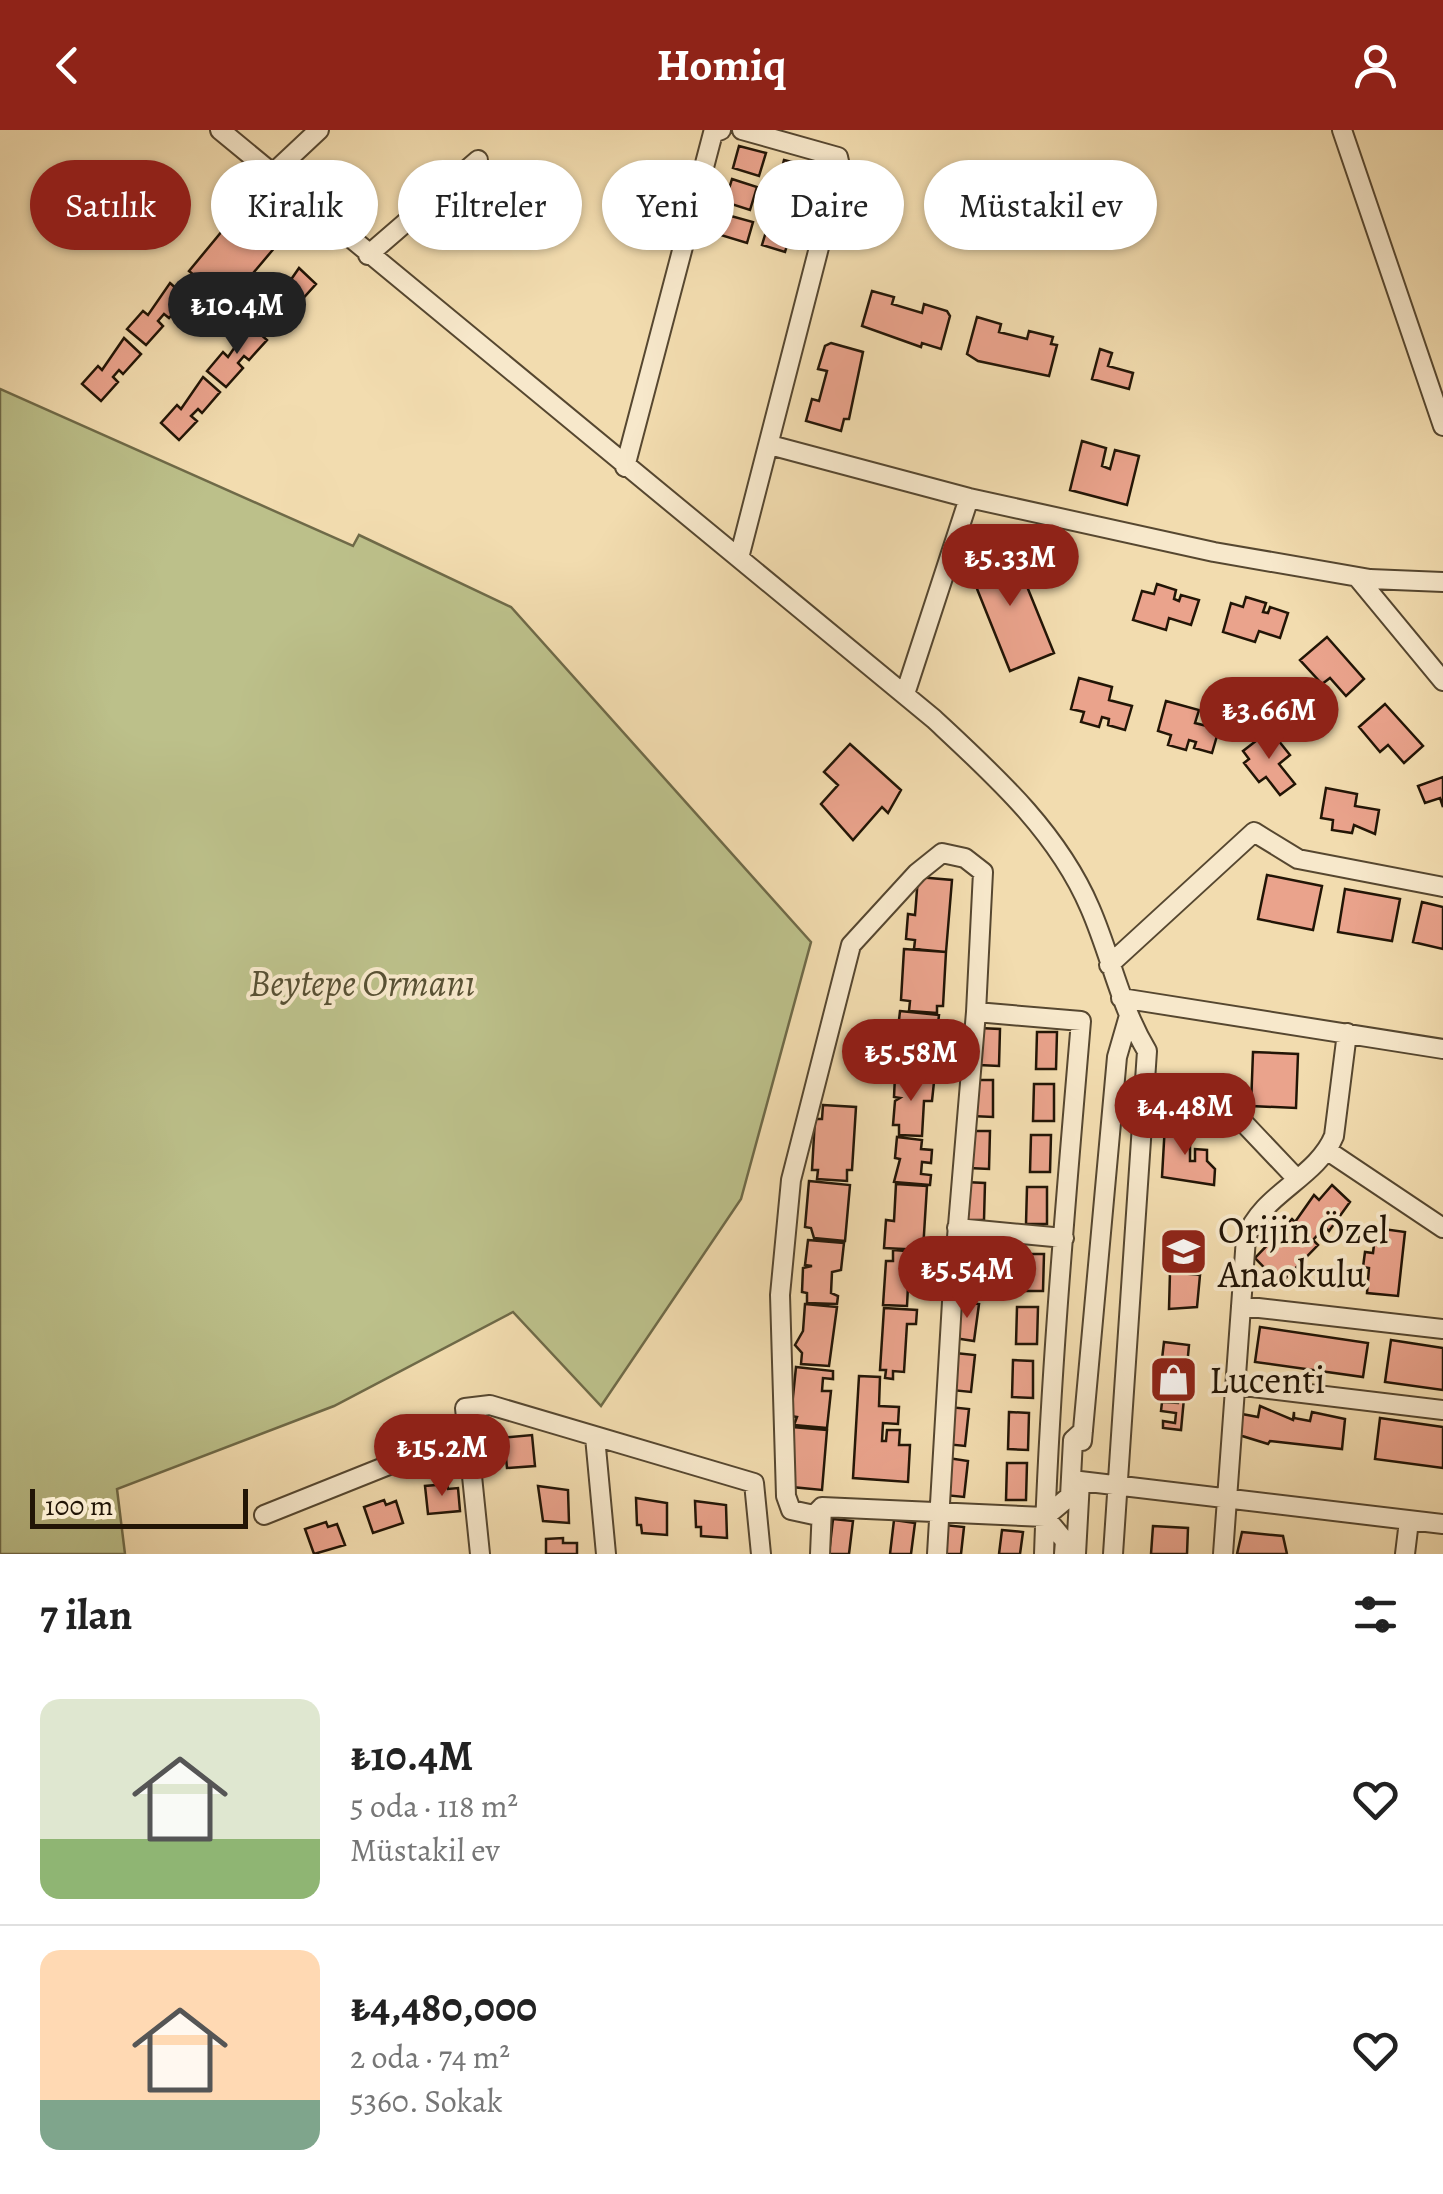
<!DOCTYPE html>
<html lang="tr">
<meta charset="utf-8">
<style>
:root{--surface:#fff;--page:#f6f6f6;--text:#222;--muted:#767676;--line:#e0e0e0;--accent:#8f2418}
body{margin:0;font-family:Alegreya,serif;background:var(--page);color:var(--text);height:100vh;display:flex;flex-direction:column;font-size:38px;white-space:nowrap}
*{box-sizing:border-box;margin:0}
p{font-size:32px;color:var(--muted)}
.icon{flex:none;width:55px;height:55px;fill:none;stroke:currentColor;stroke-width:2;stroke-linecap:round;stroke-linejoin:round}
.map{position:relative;height:1424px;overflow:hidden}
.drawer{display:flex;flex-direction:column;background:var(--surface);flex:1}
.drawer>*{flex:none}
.hud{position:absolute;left:30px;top:30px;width:1385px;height:90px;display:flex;gap:20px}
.scale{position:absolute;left:30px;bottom:25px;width:218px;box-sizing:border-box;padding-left:10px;border:5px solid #221506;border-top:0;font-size:28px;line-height:35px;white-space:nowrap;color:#221506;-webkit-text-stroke:8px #f7e8cb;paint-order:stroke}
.price{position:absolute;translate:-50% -85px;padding:0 22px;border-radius:35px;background:var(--accent);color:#fff;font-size:32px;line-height:65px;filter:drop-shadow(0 2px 5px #0008)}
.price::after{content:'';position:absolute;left:50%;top:60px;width:30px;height:22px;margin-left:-15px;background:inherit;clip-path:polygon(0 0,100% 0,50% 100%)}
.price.on{background:#222;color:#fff}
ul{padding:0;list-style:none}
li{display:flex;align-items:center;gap:30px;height:250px;padding:0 40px}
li+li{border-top:2px solid var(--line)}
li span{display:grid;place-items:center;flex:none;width:280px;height:200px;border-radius:20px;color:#555}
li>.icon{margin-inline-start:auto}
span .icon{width:120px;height:120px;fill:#fffc;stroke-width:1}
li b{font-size:42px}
h2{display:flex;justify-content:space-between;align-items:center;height:120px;padding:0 40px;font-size:42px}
.pill{padding:0 35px;border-radius:45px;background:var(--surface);box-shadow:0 2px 8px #0004;font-size:35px;line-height:90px}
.pill.on{background:var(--accent);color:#fff}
header{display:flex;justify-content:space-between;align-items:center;height:130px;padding:0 40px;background:var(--accent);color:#fff;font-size:45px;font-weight:600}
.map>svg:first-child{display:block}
.green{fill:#bcc08a;stroke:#6f6a48;stroke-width:2.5}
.building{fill:#eaa38c;stroke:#221506;stroke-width:2.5}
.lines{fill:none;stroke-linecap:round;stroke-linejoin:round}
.minor-casing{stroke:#564730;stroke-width:22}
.minor{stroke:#f7e8cb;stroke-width:18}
.labels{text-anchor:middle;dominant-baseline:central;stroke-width:8;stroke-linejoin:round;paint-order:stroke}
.park-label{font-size:38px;font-style:italic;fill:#585134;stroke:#f7e8cb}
.poi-label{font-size:38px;fill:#221506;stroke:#f7e8cb;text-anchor:start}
</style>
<header><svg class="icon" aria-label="back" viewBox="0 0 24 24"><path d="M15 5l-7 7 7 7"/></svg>Homiq<svg class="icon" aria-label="person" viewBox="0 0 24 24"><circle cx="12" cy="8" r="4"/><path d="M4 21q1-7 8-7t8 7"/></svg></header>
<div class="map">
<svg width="1443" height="1424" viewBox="0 0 1443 1424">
<rect width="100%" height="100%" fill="#f2dcaf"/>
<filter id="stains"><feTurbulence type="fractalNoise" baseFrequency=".002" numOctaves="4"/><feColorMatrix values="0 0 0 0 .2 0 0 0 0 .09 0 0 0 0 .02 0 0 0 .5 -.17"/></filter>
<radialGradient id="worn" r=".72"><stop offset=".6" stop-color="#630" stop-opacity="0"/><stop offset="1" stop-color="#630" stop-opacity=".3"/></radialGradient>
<path class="green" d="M0,259L353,416L359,405L511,477L811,812L741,1069L601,1276L513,1182L334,1276L117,1359L125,1424H0Z"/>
<path class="building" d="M739,16L766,23L759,46L733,38Z
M784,30L807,36L802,56L779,50Z
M732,49L757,57L750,80L725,72Z
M774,63L801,70L796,91L768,83Z
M237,83L276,116L228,173L189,141Z
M720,83L753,92L747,113L714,103Z
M768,95L791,102L785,122L762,115Z
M299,138L316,154L298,174L293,170L287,177L292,182L275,201L256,184L272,166L277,170Z
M170,153L187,168L169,188L164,184L158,191L163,196L146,215L127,199L143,181L148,185Z
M872,161L894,167L892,174L922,183L924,174L947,181L950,186L941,219L922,213L921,217L862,196Z
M977,187L1001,194L999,202L1027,209L1029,201L1053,207L1051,214L1057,215L1049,246L978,231L967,224Z
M250,195L267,210L249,230L244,226L238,233L243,238L226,257L207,241L223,222L228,227Z
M124,208L141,224L123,244L119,240L113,247L118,252L101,271L82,254L98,236L102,240Z
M831,213L863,222L849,289H844L841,301L806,291L812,269L819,271L827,241L818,239L825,216Z
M1100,219L1112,223L1108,236L1133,243L1129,259L1092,249Z
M203,247L220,262L202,283L198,279L191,286L197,291L179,310L161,293L177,275L181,279Z
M1082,311L1106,318L1102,336L1110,339L1115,320L1139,326L1127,375L1070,360Z
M1011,417L1054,523L1010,541L967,434Z
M1157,454L1176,460L1174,469L1179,471L1181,465L1199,470L1191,495L1169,488L1166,500L1133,490L1142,461L1154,464Z
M1246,467L1266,473L1263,482L1268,483L1270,477L1288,483L1280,508L1259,501L1255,512L1223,502L1231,473L1243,477Z
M1327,507L1364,549L1346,566L1330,548L1322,554L1300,530Z
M1079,548L1112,557L1109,570L1132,576L1125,600L1108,595L1109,589L1102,587L1099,597L1081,592L1084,582L1071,579Z
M1166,571L1199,580L1195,593L1219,599L1212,623L1194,618L1196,612L1189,610L1186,620L1168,615L1171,605L1158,601Z
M1385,574L1423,616L1404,633L1388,615L1380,622L1359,597Z
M1270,600L1290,625L1279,634L1295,654L1280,665L1266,647L1259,652L1244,633L1249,629L1243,621Z
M850,614L901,660L888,683L882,677L853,710L821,674L838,655L824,642Z
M1443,647V677L1440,668L1425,673L1418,656Z
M1326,658L1357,664L1355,676L1379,680L1375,704L1354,695L1352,703L1332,700L1333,690L1321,688Z
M1267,745L1322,756L1313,800L1258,789Z
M918,747L952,750L946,822L914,819L915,810L906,809L908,784L915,785Z
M1345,759L1400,769L1392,811L1338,802Z
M1422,772L1443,777V819L1413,812Z
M904,819L946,822L943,876H937V883L909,881L910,871L901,870Z
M900,881L939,885L932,946L902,943L903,935L894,934Z
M979,898L1000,899L999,936L979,935Z
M1037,902H1057L1056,939H1036Z
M1253,922L1298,924L1296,978L1251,976Z
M895,946L934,952L932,971H924L922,1006L899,1005V995H893L895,971L900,968L894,967Z
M973,950H993V987L972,986Z
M1034,954H1054V991H1033Z
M823,975L856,977L852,1040H847V1051L817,1049L818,1040H812L815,989H822Z
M1165,994L1183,995L1190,1007V1031H1195V1019L1207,1020V1031L1215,1039L1214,1055L1162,1047Z
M970,1001H990L989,1039L969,1038Z
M1031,1005H1051L1050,1042H1030Z
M897,1007L922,1010L921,1019L932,1020L931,1033L922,1032L921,1044L931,1045L930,1055L894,1052L900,1029L895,1028Z
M809,1051L850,1055L845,1111L814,1108L811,1098L805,1097Z
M965,1052L985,1053L984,1090H964Z
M896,1054L927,1056L923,1120L884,1118L886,1090L894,1091Z
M1332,1055L1350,1072L1329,1101L1325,1097L1313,1110L1318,1115L1280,1154L1255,1128L1292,1089L1295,1092L1314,1065L1319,1070Z
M1027,1057H1047V1094H1026Z
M1376,1098L1405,1102L1398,1166L1367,1163L1369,1138L1363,1137L1365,1122L1373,1123Z
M1172,1100L1201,1106L1198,1134L1189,1133V1141L1170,1139Z
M808,1110L844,1113L841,1140L832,1142L831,1163L838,1166L837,1174L807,1173V1163L802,1162L803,1138L812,1136L805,1135Z
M962,1119L982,1122L978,1159L957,1156Z
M893,1120L919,1122L918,1129H911L910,1153L922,1157L908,1156L907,1176L883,1175L886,1131H893Z
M1023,1124H1044L1043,1161H1023Z
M1170,1142L1200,1145L1197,1177L1169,1179Z
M959,1172L979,1174L974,1211L954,1208Z
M805,1174L837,1177L829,1236L801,1234L802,1223L795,1215L803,1201Z
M1017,1177H1038L1037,1214H1016Z
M884,1178L917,1180L916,1194H907L904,1242L893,1241V1249L885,1248L886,1240H880Z
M1260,1197L1368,1213L1363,1247L1255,1232Z
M1391,1210L1443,1218V1260L1385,1252Z
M1164,1212L1189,1215L1181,1300L1163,1298V1291L1175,1293L1176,1283L1161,1281L1162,1272L1178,1273L1179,1265L1162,1263L1164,1253L1178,1255V1248L1161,1246L1162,1232L1180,1234L1162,1229Z
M955,1223L975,1225L971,1262L951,1260Z
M1013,1230L1033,1231V1268L1012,1267Z
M796,1237L833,1241V1249L823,1248L822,1261H831L827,1298L794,1295L797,1287L791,1286Z
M859,1246L880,1247L879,1276L899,1277L898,1294L883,1293L882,1311H886L887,1300H900L899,1315H910L908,1352L853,1348Z
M1260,1276L1293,1290L1294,1282V1288L1310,1291L1312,1282L1345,1289L1342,1319L1270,1311L1268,1314L1239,1305L1242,1284L1258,1287Z
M949,1277L969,1279L965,1316L945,1314Z
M1009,1282L1029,1283L1028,1320L1008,1319Z
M1380,1288L1443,1297V1338L1375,1329Z
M792,1297L827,1300L822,1360L792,1357Z
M532,1305L535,1336L507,1338L506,1328H501L499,1308Z
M948,1328L968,1331L964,1367L944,1365Z
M1007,1333H1027L1026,1370H1006Z
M447,1354L448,1359L458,1358L460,1381L428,1384L425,1356Z
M538,1356L568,1360L569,1393L543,1391Z
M636,1368L667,1373V1405L642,1403L641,1395H637Z
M384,1370L386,1375L396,1371L403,1393L373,1403L364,1377Z
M695,1371L726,1375L727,1408L701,1406V1397H696Z
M833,1389L853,1391L849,1424H829Z
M894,1390L915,1393L911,1424H890Z
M326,1392L328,1397L337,1394L345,1415L314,1424L305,1399Z
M944,1395L964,1397L961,1424H940Z
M1153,1396L1188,1398L1187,1424H1151Z
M1002,1400L1023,1402L1020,1424H999Z
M1242,1402L1283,1406L1287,1424H1237Z
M563,1408V1413H577V1424H546V1409Z"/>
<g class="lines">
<defs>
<path id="minor" d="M220,0L934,589C994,645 1057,701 1090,778C1111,826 1120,876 1147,921L1113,1424
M1342,0L1443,296
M271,45L319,0
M368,125L478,30
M770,315L969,368L1214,422L1370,449L1443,452
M625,337L713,3L721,0
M740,424L840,36L838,27L742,0
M1357,447L1443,551
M905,564L969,368
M1109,835L1254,702L1298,729L1443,757
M1121,868L1443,919
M1146,966L1223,971L1297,1049
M1328,1021L1443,1098
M957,1098L1064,1108
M1241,1176L1443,1199
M1235,1255L1443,1280
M595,1307L606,1424
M1082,1311L1117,927L1128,889
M1080,1351L1443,1394
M264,1385L409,1327L469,1319
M1045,1387L1065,1411L1064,1424
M480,1424L465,1278L490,1275L754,1353L761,1424
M820,1424L822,1377
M937,1424L953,1155L976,882
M1044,1424C1050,1246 1066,1068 1081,891L976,882L983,742L965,728L942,723L917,743L851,815L791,1050L780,1165L786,1366L791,1380L814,1385L822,1377L1045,1387L1070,1366L1073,1310L1083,1301
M1076,1424L1080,1351
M1223,1424L1246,1108C1261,1064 1317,1048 1334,1006L1347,903
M1405,1424L1409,1391"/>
</defs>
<use href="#minor" class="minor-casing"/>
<use href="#minor" class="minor"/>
</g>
<defs>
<symbol id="school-square" viewBox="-11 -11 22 22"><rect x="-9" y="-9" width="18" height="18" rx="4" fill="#8f2418" stroke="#f7e8cb"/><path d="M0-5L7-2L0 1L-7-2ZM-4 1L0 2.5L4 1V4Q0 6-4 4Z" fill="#fff"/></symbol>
<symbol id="shop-square" viewBox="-11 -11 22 22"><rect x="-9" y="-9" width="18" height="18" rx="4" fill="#8f2418" stroke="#f7e8cb"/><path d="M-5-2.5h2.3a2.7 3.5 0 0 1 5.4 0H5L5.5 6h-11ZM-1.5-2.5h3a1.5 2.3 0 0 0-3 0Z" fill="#fff"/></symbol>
</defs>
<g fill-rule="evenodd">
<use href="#school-square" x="1156" y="1094" width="55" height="55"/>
<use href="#shop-square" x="1146" y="1222" width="55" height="55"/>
</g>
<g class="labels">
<g class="park-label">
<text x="362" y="853">Beytepe Ormanı</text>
</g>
<g class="poi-label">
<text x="1218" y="1100">Orijin Özel<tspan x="1218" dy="44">Anaokulu</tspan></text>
<text x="1209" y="1250">Lucenti</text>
</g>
</g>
<rect width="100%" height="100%" filter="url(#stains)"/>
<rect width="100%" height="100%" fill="url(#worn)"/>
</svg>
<div class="scale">100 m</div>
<b class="price on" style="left:237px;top:227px">₺10.4M</b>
<b class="price" style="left:1010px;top:479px">₺5.33M</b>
<b class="price" style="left:1269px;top:632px">₺3.66M</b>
<b class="price" style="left:911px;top:974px">₺5.58M</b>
<b class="price" style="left:1185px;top:1028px">₺4.48M</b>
<b class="price" style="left:967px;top:1191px">₺5.54M</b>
<b class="price" style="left:442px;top:1369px">₺15.2M</b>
<div class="hud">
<a class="pill on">Satılık</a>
<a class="pill">Kiralık</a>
<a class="pill">Filtreler</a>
<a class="pill">Yeni</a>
<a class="pill">Daire</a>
<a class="pill">Müstakil ev</a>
</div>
</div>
<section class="drawer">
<h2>7 ilan<svg class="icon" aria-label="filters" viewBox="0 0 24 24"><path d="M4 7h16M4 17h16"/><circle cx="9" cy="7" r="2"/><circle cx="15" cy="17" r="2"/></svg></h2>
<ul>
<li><span style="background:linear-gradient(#dfe7d0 70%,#8fb573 0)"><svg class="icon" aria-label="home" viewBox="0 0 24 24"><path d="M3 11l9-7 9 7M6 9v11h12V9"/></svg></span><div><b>₺10.4M</b><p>5 oda · 118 m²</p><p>Müstakil ev</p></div><svg class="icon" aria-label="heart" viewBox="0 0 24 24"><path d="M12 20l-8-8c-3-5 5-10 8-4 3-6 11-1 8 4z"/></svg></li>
<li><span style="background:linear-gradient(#ffd9b3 75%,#7fa58c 0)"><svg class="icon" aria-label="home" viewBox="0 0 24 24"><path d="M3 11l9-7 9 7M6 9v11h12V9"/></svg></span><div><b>₺4,480,000</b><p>2 oda · 74 m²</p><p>5360. Sokak</p></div><svg class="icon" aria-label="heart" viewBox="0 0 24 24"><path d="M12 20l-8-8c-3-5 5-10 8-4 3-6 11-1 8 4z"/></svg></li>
</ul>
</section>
